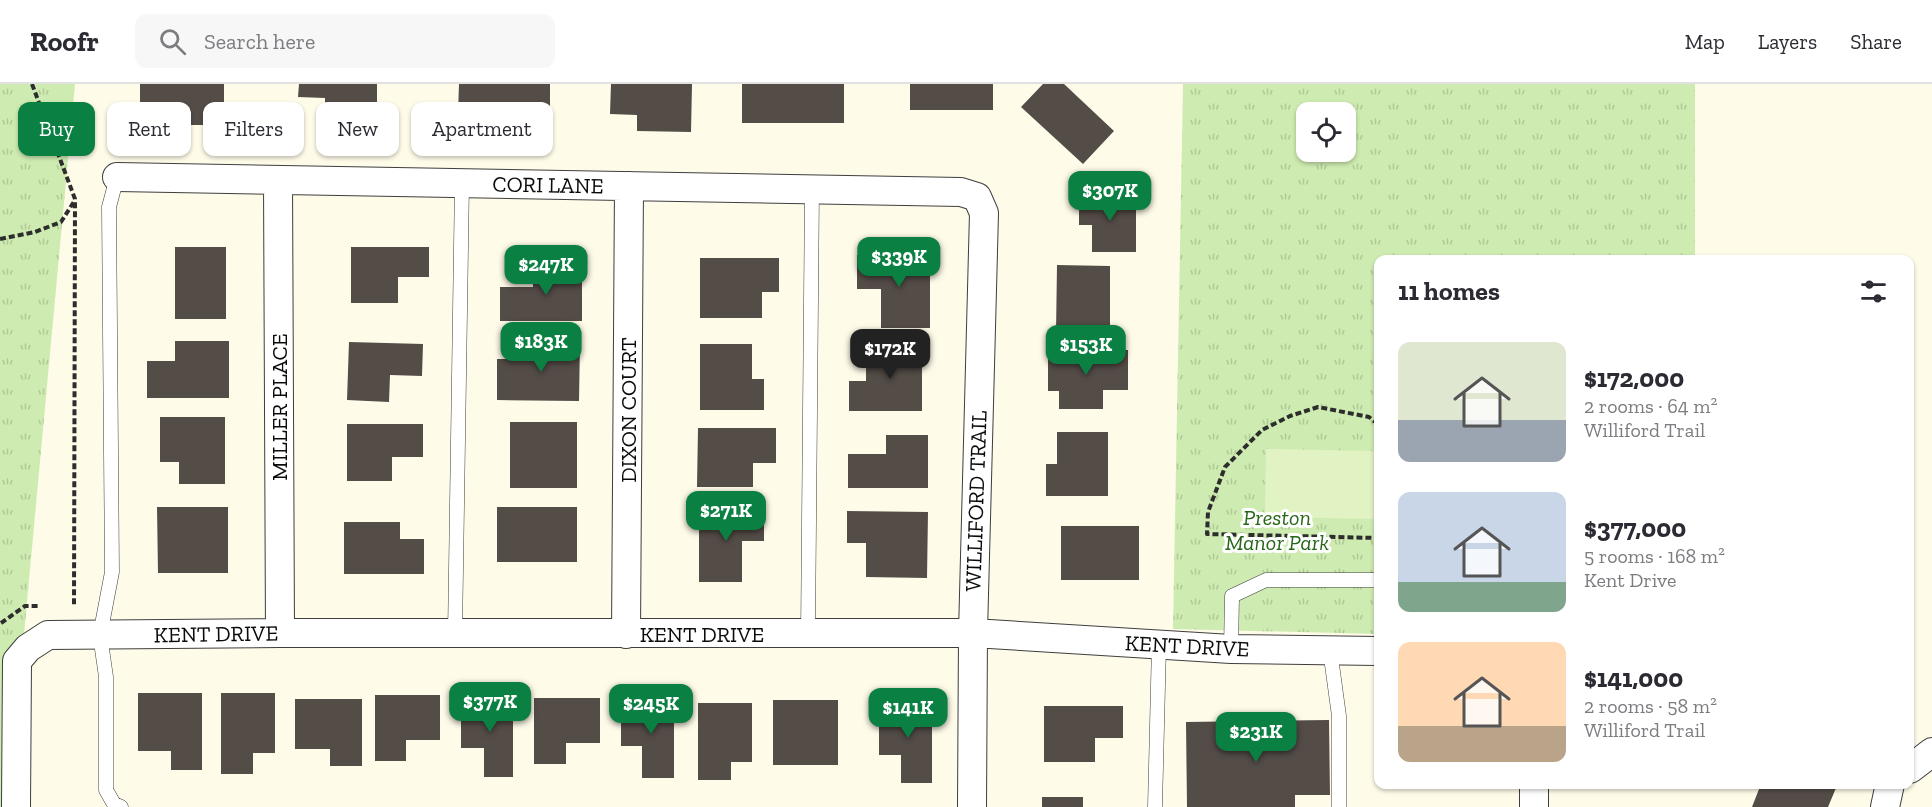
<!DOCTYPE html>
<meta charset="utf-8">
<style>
:root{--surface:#fff;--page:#f7f7f7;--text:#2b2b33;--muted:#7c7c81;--line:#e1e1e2;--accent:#0b8043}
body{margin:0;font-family:"Zilla Slab",serif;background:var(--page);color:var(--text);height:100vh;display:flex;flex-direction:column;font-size:22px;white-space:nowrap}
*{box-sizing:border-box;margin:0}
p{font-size:20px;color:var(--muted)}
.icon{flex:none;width:33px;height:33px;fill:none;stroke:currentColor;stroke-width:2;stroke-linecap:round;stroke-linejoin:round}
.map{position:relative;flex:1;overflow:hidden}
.sheet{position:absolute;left:1374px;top:171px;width:540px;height:534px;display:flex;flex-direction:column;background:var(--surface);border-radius:12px;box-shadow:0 2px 4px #0004}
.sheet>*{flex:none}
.top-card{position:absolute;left:18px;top:18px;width:570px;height:54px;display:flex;gap:12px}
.tools{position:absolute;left:1296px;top:18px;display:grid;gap:12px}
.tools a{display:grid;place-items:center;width:60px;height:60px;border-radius:12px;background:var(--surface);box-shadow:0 2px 4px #0004;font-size:30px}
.price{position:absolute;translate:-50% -51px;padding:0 14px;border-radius:12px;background:var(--accent);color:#fff;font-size:20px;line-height:39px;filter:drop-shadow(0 2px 3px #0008)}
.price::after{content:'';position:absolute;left:50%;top:36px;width:18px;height:14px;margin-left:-9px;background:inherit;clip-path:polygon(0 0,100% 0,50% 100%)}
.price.on{background:#222;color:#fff}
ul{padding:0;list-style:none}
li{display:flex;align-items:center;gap:18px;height:150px;padding:0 24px}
li span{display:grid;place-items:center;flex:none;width:168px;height:120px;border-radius:12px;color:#555}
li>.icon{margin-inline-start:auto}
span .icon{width:72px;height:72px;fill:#fffc;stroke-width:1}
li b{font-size:26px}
h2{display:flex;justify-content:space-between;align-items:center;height:72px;padding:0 24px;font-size:26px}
.tag{padding:0 21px;border-radius:12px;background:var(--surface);box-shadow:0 2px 4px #0004;font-size:21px;line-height:54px}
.tag.on{background:var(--accent);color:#fff}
header{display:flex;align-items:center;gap:36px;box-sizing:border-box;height:84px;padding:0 30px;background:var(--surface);border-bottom:2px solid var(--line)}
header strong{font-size:28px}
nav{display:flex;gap:33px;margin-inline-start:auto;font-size:21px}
.search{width:420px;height:54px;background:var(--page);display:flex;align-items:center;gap:15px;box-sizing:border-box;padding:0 21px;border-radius:12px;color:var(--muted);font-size:22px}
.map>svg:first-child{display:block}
.grass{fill:url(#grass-tufts);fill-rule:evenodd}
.pitch{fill:#e1f2c3}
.building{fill:#544c47}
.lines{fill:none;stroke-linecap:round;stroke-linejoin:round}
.service-casing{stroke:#3e3e3e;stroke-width:15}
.minor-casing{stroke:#3e3e3e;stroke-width:30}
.path{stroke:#2d2d2d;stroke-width:4;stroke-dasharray:6 3;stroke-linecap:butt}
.service{stroke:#fff;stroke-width:14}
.minor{stroke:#fff;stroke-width:28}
.labels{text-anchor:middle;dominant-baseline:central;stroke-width:6;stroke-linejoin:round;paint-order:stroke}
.street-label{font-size:22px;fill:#0b0b0b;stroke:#fff}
.park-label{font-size:22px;font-style:italic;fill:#266618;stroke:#fff}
</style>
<header>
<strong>Roofr</strong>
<div class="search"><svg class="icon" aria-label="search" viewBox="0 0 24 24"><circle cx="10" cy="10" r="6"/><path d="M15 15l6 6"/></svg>Search here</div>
<nav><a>Map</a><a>Layers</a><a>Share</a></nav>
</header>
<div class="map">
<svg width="1932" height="723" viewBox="0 0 1932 723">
<defs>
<pattern id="grass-tufts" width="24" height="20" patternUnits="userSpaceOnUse" patternTransform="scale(1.5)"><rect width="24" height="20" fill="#ceecb1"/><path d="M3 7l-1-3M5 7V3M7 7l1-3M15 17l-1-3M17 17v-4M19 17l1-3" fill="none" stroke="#b0c997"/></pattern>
</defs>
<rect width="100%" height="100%" fill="#fffbe9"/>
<path class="grass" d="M0,0H75L8,723H0Z
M1183,0H1695V175L1378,176V550L1173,545ZM1306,28H1346V68H1306Z"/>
<path class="pitch" d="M1266,365L1378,367V435L1265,433Z"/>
<path class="building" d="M140,0H224V41H169V28H140Z
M299,0H377V39L325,38V14L298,13Z
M459,0H550V32L458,30Z
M611,0H692L691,48L637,47V31L610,30Z
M742,0H844V39H742Z
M910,0H993V26H910Z
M1043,0H1064L1114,47L1083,80L1021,23Z
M1079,111H1136V168H1092V141H1079Z
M175,163H226V235H175Z
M351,163H429V193H398V219H351Z
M857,171H930V244H881V205H857Z
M700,174H779V208H762V234H700Z
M533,181H582V237H500V203H533Z
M1057,181L1110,182V250L1056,249Z
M175,257H229V314H147V277H175Z
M521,257L580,258L579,317L497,316V275H521Z
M349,258L423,260L422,292L390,291L389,318L347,316Z
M700,260H752V295H764V326H700Z
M866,260H922V327H849V297H866Z
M1048,266H1128V306H1103V325H1059V307H1048Z
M160,333H225V400H179V378H160Z
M510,338H577V404H510Z
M347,340H423V373H392V397H347Z
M698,344H776V379H753V403H697Z
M1057,348H1108V412H1046V380H1057Z
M886,351H928V404H848V370H886Z
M157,423H228V489H158Z
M497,423H577V478H497Z
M699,425H764V457H742V498H699Z
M847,427L928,428L927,494L866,493V459H847Z
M344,438H400V455H424V490H344Z
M1061,442H1139V496H1061Z
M138,609H202V686H171V667H138Z
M221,609H275V669H253V690H221Z
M375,611H440V656H406V677H375Z
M534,614H600V659H566V680H534Z
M295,615H362V682H330V665H295Z
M461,615H513V693H484V664H461Z
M621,616H674V694H642V662H621Z
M773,616H838V681H773Z
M698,619H752V678H731V696H698Z
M879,619H932V699H901V671H879Z
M1044,622H1123V654H1095V678H1044Z
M1329,636L1330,711H1295V723H1187L1186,638Z
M1403,700H1461V704H1403Z
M1761,700H1828L1836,704L1828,723H1752Z
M1042,713H1083V723H1042Z"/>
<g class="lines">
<defs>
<path id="service" d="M117,93L109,123L112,488L100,551L106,593V706L114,720L121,723
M808,549L812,105
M455,550L462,99
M1231,565L1232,512L1266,496H1378
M1330,566L1339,632V723
M1155,723L1159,561"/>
<path id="minor" d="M117,93L961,108L977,113L984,129L973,549L972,723
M278,96L280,549
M626,550L629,102
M1910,685L1932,668
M16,723L17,577L28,564L48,551L280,549H973L1231,565L1378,567
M1534,723V700
M1885,723L1890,700"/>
</defs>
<use href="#service" class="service-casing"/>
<use href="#minor" class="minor-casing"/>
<path class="path" d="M32,0L75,115L74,522
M0,155L35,148L61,138L75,116
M1378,340L1369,333L1318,323L1290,332L1262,346L1225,383L1208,428L1207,450L1378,454
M1,539L25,522H40"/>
<use href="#service" class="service"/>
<use href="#minor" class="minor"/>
</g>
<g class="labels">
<g class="street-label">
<text transform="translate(548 101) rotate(1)">CORI LANE</text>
<text transform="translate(279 323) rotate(-90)">MILLER PLACE</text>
<text transform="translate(628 326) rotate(-90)">DIXON COURT</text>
<text transform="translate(976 417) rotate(-88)">WILLIFORD TRAIL</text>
<text transform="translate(216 550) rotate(-1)">KENT DRIVE</text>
<text x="702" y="550">KENT DRIVE</text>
<text transform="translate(1187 562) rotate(3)">KENT DRIVE</text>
</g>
<g class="park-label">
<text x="1277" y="433">Preston<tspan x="1277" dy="25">Manor Park</tspan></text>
</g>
</g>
</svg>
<div class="tools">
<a><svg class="icon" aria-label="locate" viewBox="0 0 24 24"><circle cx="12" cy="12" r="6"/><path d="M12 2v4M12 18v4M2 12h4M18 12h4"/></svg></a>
</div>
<b class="price" style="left:1110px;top:138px">$307K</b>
<b class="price" style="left:899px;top:204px">$339K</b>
<b class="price" style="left:546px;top:212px">$247K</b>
<b class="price" style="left:541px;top:289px">$183K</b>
<b class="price" style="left:1086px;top:292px">$153K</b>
<b class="price on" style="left:890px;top:296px">$172K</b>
<b class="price" style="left:726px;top:458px">$271K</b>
<b class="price" style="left:490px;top:649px">$377K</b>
<b class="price" style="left:651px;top:651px">$245K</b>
<b class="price" style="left:908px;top:655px">$141K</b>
<b class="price" style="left:1256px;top:679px">$231K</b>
<div class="top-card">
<a class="tag on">Buy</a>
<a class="tag">Rent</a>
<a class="tag">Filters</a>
<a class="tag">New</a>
<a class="tag">Apartment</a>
</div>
<section class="sheet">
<h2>11 homes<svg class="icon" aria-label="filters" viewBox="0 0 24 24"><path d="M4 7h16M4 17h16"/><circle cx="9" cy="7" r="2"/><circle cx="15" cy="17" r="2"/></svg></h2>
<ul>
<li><span style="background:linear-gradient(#dfe7d0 65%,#9aa5b1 0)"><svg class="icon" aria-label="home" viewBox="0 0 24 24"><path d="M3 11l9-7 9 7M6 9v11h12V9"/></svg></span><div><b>$172,000</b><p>2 rooms · 64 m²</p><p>Williford Trail</p></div></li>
<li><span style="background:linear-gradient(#c9d6e8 75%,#7fa58c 0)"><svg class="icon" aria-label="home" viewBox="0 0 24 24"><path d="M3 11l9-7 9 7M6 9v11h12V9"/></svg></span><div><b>$377,000</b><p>5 rooms · 168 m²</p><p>Kent Drive</p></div></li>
<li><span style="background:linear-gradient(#ffd9b3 70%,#b9a48a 0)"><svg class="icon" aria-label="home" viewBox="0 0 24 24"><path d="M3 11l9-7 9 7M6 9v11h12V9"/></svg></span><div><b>$141,000</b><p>2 rooms · 58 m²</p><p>Williford Trail</p></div></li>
</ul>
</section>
</div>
